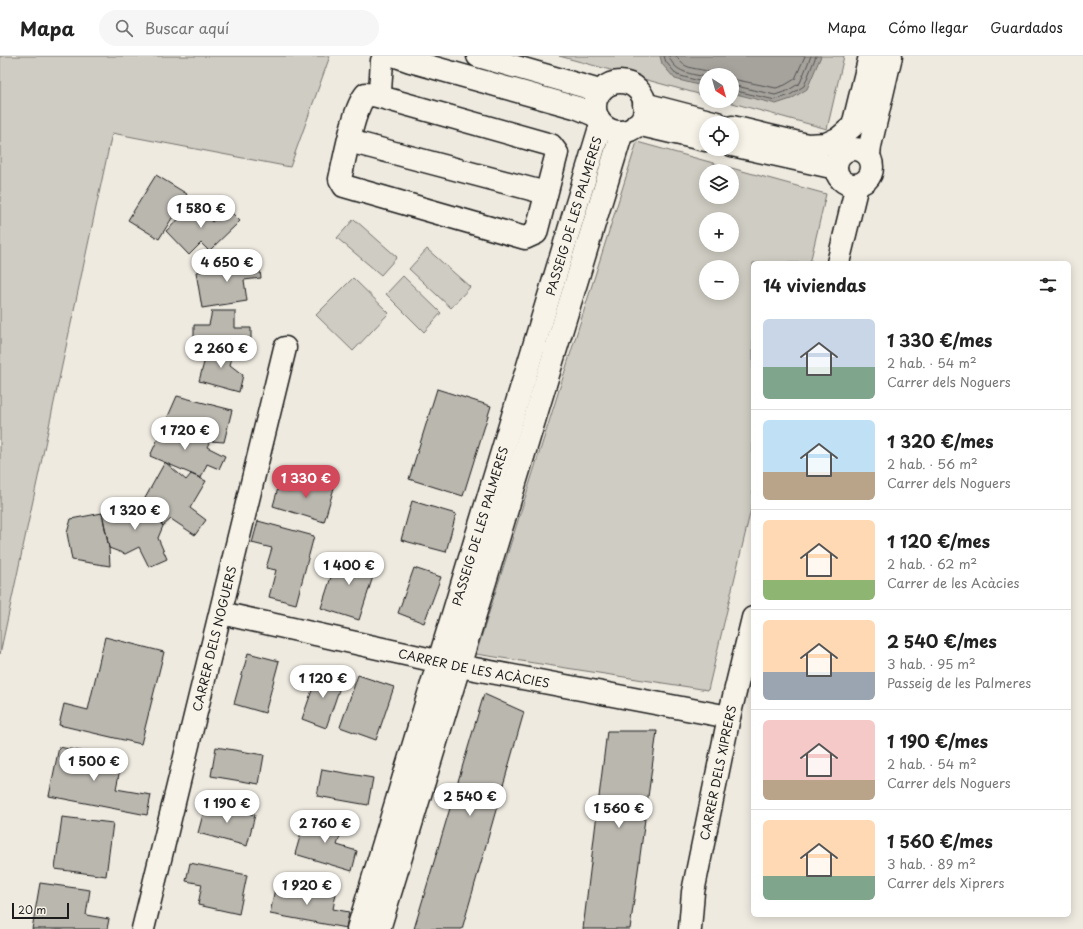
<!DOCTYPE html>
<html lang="es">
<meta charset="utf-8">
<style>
:root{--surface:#fff;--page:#f6f6f6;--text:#222;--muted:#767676;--line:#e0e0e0;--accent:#d1495b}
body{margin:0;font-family:"Playpen Sans",sans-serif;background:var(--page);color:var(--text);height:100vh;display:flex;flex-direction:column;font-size:15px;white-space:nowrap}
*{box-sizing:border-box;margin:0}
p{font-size:13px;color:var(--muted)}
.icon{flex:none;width:22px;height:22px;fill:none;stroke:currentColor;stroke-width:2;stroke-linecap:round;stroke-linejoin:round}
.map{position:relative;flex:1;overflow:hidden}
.drawer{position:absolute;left:751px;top:205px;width:320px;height:656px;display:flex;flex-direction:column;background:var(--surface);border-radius:6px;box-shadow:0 2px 10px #0003}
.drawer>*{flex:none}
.needle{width:26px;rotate:143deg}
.controls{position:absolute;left:699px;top:12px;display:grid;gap:8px}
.controls a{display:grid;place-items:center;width:40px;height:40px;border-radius:50%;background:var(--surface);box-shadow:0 2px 10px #0003;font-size:20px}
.scale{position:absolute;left:12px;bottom:10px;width:57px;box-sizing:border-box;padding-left:4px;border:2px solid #1c1c1c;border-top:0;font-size:11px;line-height:14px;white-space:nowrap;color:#1c1c1c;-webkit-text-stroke:3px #f7f3e8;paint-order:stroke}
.price{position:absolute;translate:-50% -34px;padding:0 9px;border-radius:14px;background:#fff;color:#222;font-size:13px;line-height:26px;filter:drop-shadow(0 1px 2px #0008)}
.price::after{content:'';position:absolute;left:50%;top:24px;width:12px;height:9px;margin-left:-6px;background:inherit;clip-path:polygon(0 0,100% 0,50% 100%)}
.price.active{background:var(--accent);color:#fff}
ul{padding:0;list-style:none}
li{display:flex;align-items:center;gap:12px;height:100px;padding:0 12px}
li+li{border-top:1px solid var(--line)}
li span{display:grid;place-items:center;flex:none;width:112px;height:80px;border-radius:6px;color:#555}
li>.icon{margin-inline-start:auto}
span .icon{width:48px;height:48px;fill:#fffc;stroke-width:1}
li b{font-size:17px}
h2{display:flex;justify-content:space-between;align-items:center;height:48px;padding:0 12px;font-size:17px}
header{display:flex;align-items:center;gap:24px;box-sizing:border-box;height:56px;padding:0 20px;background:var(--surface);border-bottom:1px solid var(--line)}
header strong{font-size:19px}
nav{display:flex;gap:22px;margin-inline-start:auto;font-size:14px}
.search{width:280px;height:36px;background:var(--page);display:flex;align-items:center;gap:10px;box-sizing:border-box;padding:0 14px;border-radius:22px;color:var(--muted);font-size:15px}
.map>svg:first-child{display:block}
.green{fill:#cfccc3;stroke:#767470;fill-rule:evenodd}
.water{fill:#a6a39d;stroke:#6f6d69}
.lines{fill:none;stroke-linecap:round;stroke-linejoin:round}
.shore{stroke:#535250;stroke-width:1}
.building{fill:#bab7af;stroke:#1c1c1c}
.minor-casing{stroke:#1c1c1c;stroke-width:25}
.minor{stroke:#f7f3e8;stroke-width:22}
.labels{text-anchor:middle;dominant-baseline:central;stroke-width:3;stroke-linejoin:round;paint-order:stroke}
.street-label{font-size:12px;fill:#1c1c1c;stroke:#f7f3e8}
</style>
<header>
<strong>Mapa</strong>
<div class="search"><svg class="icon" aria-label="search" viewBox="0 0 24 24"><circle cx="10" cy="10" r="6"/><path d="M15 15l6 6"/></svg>Buscar aquí</div>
<nav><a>Mapa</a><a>Cómo llegar</a><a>Guardados</a></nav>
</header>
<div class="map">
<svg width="1083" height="873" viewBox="0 0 1083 873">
<rect width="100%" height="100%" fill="#eeeae0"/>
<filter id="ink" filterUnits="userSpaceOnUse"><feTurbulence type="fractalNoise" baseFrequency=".025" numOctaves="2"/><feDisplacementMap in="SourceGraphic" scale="8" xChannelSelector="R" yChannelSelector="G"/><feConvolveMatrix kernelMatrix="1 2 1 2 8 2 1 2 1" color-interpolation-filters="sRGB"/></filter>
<g filter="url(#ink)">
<path class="green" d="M0,0H330L290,111L112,77L0,598Z
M559,0H844L827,73L725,45H732V19H706V40Z
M637,86L826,138L810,207H753V445L708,634L476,598ZM706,115H732V141H706ZM706,163H732V189H706ZM706,211H732V237H706Z
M354,163L397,201L381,219L337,182Z
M427,193L470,231L451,252L409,213Z
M403,220L441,257L424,276L386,238Z
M353,222L389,257L353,295L316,259Z"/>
<path class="water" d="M660,0H821L807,33L791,43L776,48L732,37V19H706V31L675,23L662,8Z"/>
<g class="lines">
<path class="shore" d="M664,0L666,6L677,19L706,27
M669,0C674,17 692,18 706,21
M676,0C687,18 700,9 715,19
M732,23L776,32L785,29L795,23L805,0
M732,29L775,39L787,35L800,27L811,0
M732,34L775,44L790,39L804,30L816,0"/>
</g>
<path class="building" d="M156,119L187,138L159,183L128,164Z
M195,148L212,166L227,152L240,165L209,195L201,187L189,199L166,175Z
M258,202L261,222L244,224L247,245L202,252L196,216L216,213L215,209Z
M212,255H235V272H251V287H194V269H209Z
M209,288L234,295L230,309L243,319L239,336L199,325Z
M437,333L491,350L463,440L409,423Z
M177,340L232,354L224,386L210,385L166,365Z
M166,365L210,385L207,391L225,400L219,413L207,408L201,422L150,400Z
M165,406L186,424L191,418L206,425L190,452L206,464L195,479L171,463L163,470L144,444Z
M297,421L334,432L324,466L273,450L278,432L292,436Z
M144,444L163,470L158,482L167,503L149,511L139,491L125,498L109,492L102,457Z
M412,445L456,458L446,496L401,484Z
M102,457L109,492L110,510L72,504L67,477L71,463Z
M258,465L314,480L296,548L269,541L276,514L266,512L272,492L252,487Z
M339,496L377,508L359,564L321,552Z
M414,512L441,521L424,567L398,557Z
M105,581L164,596L141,688L59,669L64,648L88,654Z
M248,597L279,605L265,657L234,648Z
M319,614L343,622L326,672L302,663Z
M358,619L394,631L376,684L340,671Z
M484,638L524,656L462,873H414Z
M607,675H657L630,873H583Z
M59,691L122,703L116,733L151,739L147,759L49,740Z
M216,691L264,699L259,728L211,720Z
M322,713L373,722L368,749L317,740Z
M206,747L255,759L247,790L198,777Z
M306,760L343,771L337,789L357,795L352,815L295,798Z
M62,761L113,767L106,820L55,813Z
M190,807L247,819L239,858L198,849L202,828L186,825Z
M40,827L90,834L86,859L109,863L107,873H32Z
M276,827L336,838L333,853L349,856L346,872L270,858Z"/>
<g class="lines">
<defs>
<g id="minor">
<path d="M396,0L410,5L578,52L597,60"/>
<path d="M478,0L600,35"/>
<circle cx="620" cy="51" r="25"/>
<path d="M377,40L366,38C353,53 345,102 340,123L344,130L525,182L536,177L557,97L551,89L377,40L380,35L382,5"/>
<path d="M644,48L717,67"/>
<path d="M637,68L706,84"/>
<path d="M732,71L807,89L826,88L839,82L853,70L870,0"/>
<path d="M349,85L546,137"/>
<path d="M732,89L836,112"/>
<circle cx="854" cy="111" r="18"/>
<path d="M869,99L870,90L891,0"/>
<path d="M838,207L857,129"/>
<path id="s1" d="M221,557L459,610L729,661"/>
<path id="s2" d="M143,873L285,292"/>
<path id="s3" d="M358,873L601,68"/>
<path d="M379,873L622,76"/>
<path id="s4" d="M690,873L693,836L729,661L753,562"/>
</g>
</defs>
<use href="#minor" class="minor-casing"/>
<use href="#minor" class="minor"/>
</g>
</g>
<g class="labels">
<g class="street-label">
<text stroke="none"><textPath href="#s3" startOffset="745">PASSEIG DE LES PALMERES</textPath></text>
<text stroke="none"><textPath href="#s3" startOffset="421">PASSEIG DE LES PALMERES</textPath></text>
<text stroke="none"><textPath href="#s2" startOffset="299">CARRER DELS NOGUERS</textPath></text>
<text stroke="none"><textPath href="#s1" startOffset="259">CARRER DE LES ACÀCIES</textPath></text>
<text stroke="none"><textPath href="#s4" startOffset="159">CARRER DELS XIPRERS</textPath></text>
</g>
</g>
</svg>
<div class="controls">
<a><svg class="needle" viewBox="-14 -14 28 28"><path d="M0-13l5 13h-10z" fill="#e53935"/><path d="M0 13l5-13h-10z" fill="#767676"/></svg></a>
<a><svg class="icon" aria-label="locate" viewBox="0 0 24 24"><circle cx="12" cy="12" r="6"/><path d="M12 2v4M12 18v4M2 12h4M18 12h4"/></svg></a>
<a><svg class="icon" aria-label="layers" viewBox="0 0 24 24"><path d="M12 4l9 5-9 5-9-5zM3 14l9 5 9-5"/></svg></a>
<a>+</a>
<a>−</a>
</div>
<div class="scale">20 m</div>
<b class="price" style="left:201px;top:173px">1 580 €</b>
<b class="price" style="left:227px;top:227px">4 650 €</b>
<b class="price" style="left:221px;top:313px">2 260 €</b>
<b class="price" style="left:185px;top:395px">1 720 €</b>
<b class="price active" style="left:306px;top:443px">1 330 €</b>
<b class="price" style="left:135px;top:475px">1 320 €</b>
<b class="price" style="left:349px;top:530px">1 400 €</b>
<b class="price" style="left:323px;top:643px">1 120 €</b>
<b class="price" style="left:94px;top:726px">1 500 €</b>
<b class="price" style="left:470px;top:761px">2 540 €</b>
<b class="price" style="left:227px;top:768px">1 190 €</b>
<b class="price" style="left:619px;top:773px">1 560 €</b>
<b class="price" style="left:325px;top:788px">2 760 €</b>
<b class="price" style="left:307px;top:850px">1 920 €</b>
<section class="drawer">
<h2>14 viviendas<svg class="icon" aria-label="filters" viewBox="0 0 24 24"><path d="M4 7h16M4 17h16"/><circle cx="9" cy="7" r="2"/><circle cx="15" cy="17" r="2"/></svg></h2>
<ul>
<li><span style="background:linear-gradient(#c9d6e8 60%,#7fa58c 0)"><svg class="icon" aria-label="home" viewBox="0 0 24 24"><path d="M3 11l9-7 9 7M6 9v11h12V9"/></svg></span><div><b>1 330 €/mes</b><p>2 hab. · 54 m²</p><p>Carrer dels Noguers</p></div></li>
<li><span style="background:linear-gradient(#bfe0f5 65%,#b9a48a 0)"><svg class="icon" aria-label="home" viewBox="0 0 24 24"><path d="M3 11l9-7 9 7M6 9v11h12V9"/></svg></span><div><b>1 320 €/mes</b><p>2 hab. · 56 m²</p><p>Carrer dels Noguers</p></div></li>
<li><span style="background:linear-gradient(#ffd9b3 75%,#8fb573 0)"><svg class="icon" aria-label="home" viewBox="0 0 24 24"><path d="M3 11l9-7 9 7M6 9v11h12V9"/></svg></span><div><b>1 120 €/mes</b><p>2 hab. · 62 m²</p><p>Carrer de les Acàcies</p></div></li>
<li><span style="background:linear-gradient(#ffd9b3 65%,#9aa5b1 0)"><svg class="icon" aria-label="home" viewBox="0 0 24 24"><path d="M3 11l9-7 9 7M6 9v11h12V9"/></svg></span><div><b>2 540 €/mes</b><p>3 hab. · 95 m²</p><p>Passeig de les Palmeres</p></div></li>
<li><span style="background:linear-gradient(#f6c9c9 75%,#b9a48a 0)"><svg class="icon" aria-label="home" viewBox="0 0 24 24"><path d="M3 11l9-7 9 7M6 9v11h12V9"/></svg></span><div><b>1 190 €/mes</b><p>2 hab. · 54 m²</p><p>Carrer dels Noguers</p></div></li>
<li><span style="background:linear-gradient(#ffd9b3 70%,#7fa58c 0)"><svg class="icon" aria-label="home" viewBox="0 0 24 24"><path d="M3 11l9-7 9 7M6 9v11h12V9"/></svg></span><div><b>1 560 €/mes</b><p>3 hab. · 89 m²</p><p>Carrer dels Xiprers</p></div></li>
</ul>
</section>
</div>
